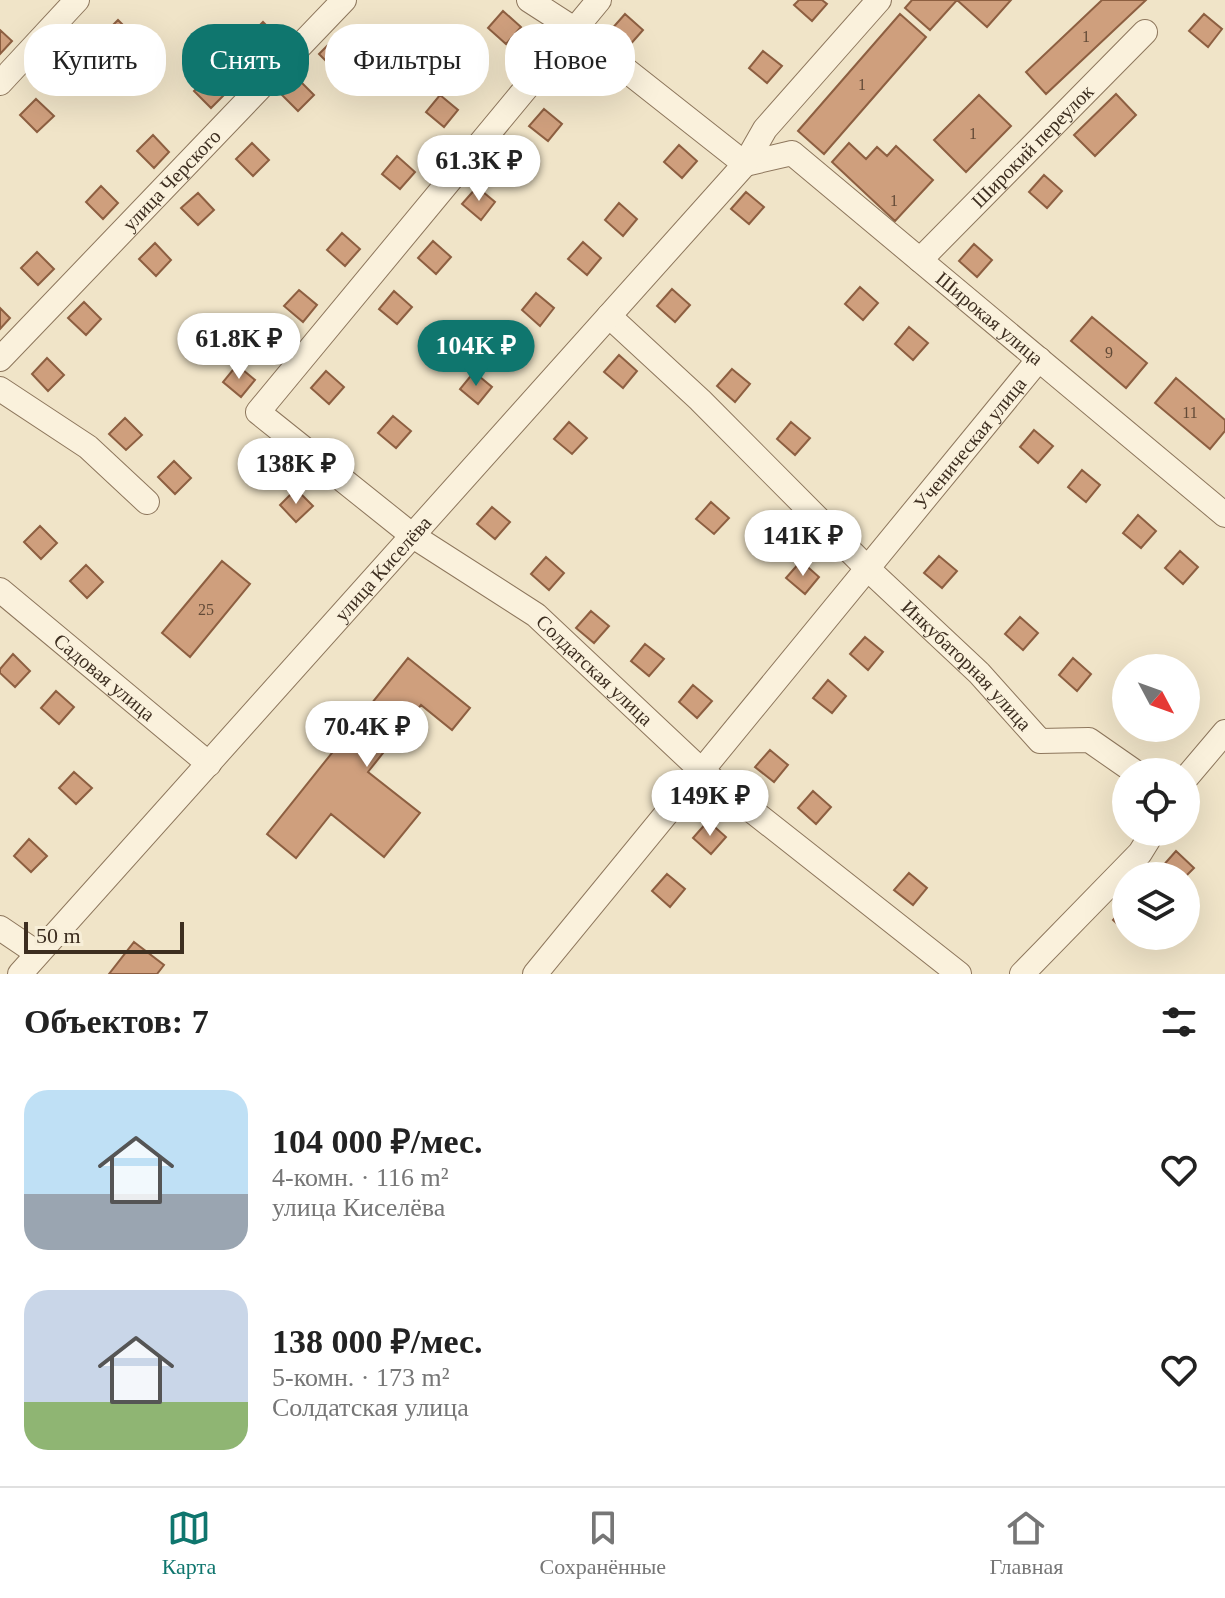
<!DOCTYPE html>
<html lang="ru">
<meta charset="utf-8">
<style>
:root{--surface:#fff;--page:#f2f2f2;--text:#222;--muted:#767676;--line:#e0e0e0;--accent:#0f766e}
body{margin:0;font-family:Georgia,serif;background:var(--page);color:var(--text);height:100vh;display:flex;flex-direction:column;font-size:30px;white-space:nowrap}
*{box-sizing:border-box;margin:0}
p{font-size:26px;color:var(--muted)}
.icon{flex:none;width:44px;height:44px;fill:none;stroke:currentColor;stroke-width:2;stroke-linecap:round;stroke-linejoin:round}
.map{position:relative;height:974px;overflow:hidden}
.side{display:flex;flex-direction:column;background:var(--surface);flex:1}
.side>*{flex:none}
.hud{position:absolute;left:24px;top:24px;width:800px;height:72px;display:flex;gap:16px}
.needle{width:52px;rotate:131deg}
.tools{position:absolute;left:1112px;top:654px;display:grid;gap:16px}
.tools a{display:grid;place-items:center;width:88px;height:88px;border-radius:50%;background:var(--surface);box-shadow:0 8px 32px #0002;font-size:40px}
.scale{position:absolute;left:24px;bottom:20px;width:160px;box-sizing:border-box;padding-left:8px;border:4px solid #3d2e20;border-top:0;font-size:22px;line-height:28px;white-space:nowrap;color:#3d2e20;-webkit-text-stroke:6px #f7eed8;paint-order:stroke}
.price{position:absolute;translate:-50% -68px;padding:0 18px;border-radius:28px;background:#fff;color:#222;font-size:26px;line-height:52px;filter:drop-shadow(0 2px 4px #0008)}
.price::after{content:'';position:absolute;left:50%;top:48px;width:24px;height:18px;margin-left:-12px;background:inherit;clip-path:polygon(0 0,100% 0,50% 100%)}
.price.active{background:var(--accent);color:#fff}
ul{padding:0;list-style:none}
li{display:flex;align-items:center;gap:24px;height:200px;padding:0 24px}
li span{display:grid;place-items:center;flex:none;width:224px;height:160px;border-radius:24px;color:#555}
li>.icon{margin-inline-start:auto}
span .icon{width:96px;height:96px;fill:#fffc;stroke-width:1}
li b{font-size:34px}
h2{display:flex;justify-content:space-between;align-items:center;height:96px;padding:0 24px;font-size:34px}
.chip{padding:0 28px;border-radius:32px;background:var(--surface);box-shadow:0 8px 32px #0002;font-size:28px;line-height:72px}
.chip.active{background:var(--accent);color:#fff}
.dock{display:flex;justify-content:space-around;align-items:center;height:112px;border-top:2px solid var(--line);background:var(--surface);font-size:22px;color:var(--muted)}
.dock a{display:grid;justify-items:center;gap:4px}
.dock .active{color:var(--accent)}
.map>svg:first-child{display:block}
.building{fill:#cf9f7d;stroke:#8d5f41;stroke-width:2}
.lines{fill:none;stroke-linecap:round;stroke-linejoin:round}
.minor-casing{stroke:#8d765c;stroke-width:26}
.minor{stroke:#faf1dc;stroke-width:24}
.labels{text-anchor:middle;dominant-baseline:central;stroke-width:6;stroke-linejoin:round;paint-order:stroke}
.number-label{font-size:16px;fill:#624a37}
.street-label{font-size:20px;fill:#3d2e20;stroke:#f7eed8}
</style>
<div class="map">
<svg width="1225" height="974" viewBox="0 0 1225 974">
<rect width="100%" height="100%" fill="#f0e4c8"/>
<path class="building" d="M799,0H822L827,4L812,21L794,5Z
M912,0H1011L987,27L957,0L930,30L905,8Z
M1102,0H1146L1046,94L1026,72Z
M503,11L521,27L506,44L488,28Z
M625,14L643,30L628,47L610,31Z
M900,14L926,37L824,154L798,131Z
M1204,14L1222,29L1208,47L1189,31Z
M118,20L135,37L119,53L102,36Z
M263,22L280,39L264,55L247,38Z
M0,30L12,41L0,54Z
M335,38L352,55L336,71L319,54Z
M763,51L782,66L767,83L749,68Z
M210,75L227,92L211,108L194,91Z
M297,78L314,95L298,111L281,94Z
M1116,94L1136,115L1095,156L1074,135Z
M440,95L458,110L444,127L426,112Z
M979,95L1011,126L966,172L934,140Z
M36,99L54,116L37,132L20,115Z
M544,109L562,124L548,141L529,126Z
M153,135L169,152L154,168L137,151Z
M252,143L269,160L253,176L236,159Z
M849,143L866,159L877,147L887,156L896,146L933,180L895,221L832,162Z
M679,145L697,161L682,178L664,162Z
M397,156L415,172L400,189L382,174Z
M1044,175L1062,191L1047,208L1029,192Z
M101,186L118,203L103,219L86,202Z
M477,187L495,202L481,220L462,204Z
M746,192L764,207L749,224L731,209Z
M198,193L214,210L198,225L181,208Z
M619,203L637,219L623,236L605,220Z
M342,233L360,249L345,266L327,250Z
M433,241L451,257L436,274L418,258Z
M583,242L601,258L587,275L568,259Z
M155,243L171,260L156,276L139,259Z
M974,244L992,260L977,277L959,261Z
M37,252L54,269L38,285L21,268Z
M860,287L878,303L863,320L845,304Z
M672,289L690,305L675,322L657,306Z
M299,290L317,305L303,322L284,306Z
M394,291L412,307L397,324L379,309Z
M536,293L554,308L540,326L522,310Z
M84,302L101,319L86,335L68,318Z
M0,308L10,318L0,329Z
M1092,317L1147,363L1126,388L1071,341Z
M269,327L287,343L272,360L254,344Z
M909,327L928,343L913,360L895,344Z
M619,355L637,371L623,388L604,372Z
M47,358L64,375L48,391L32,374Z
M237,365L255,380L241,397L223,382Z
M732,369L750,384L735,402L717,386Z
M326,371L344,387L329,404L311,388Z
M474,372L492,387L478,404L460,389Z
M1176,378L1225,420V431L1210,449L1155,403Z
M393,416L411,431L396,448L378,433Z
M125,418L142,435L126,450L109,434Z
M569,422L587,438L572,454L554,439Z
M791,422L810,438L795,455L777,439Z
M1034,430L1053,446L1038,463L1020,447Z
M174,461L191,478L175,494L158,477Z
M1082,470L1100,485L1086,502L1068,487Z
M296,489L313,506L296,522L280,505Z
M711,502L729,518L714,534L696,519Z
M492,507L510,522L495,539L477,524Z
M1138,515L1156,531L1141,548L1123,533Z
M40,526L57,543L41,559L24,542Z
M1180,551L1198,567L1183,584L1165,568Z
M939,556L957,571L942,588L924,573Z
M546,557L564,573L549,590L531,574Z
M222,561L250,584L190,657L162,633Z
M801,561L819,577L805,594L786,578Z
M86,565L103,582L87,598L70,581Z
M591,611L609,626L594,643L576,628Z
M1020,617L1038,633L1023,650L1005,634Z
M865,637L883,652L868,670L850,654Z
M645,644L664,659L649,676L631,661Z
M13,654L30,671L15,687L0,673V669Z
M408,658L470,708L452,730L421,705L368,772L420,813L384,857L331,814L296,858L267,834Z
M1073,658L1091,674L1077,691L1059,675Z
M828,680L846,696L832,713L813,698Z
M693,685L712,701L697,718L679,702Z
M56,691L74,707L59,724L41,708Z
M770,750L788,765L774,782L755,767Z
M74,772L92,788L76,804L59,788Z
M813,791L831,807L816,824L798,808Z
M708,821L726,837L711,854L693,838Z
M29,839L47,856L31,872L14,856Z
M1176,851L1194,868L1186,876H1170L1161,868Z
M909,873L927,888L913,905L894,890Z
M667,874L685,889L670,907L652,891Z
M1126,906V932L1113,920Z
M134,942L164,965L157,974H109Z"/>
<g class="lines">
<defs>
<g id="minor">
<path d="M529,0L574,29L745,164"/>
<path id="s1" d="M599,0L258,412L413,536L536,615L703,772L959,974"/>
<path d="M0,83L77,0"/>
<path id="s2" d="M745,164L792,153L1225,515"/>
<path id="s3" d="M920,260L1145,32"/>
<path id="s4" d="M609,316L700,400L868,569L979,673L1040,741L1089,740L1135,772"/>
<path id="s5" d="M0,359L344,0"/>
<path d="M0,389L88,447L147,502"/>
<path id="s6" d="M0,590L209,764"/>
<path d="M1186,778L1225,732"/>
<path d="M0,928L37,953"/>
<path id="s7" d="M20,974L745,164L765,129L879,0"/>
<path id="s8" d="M535,974L1039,359"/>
<path d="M1022,974L1140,853L1153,832"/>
</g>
</defs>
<use href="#minor" class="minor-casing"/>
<use href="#minor" class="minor"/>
</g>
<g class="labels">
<g class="number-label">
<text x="1086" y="36">1</text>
<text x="862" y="84">1</text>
<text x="973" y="133">1</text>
<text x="894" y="200">1</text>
<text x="1109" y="352">9</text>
<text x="1190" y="412">11</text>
<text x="206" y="609">25</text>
</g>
<g class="street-label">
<text stroke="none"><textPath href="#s3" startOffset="160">Широкий переулок</textPath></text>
<text stroke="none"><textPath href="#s5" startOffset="248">улица Черского</textPath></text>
<text stroke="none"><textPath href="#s2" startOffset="306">Широкая улица</textPath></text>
<text stroke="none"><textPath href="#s8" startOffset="686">Ученическая улица</textPath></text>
<text stroke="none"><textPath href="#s7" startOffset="544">улица Киселёва</textPath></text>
<text stroke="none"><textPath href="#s4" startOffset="500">Инкубаторная улица</textPath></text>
<text stroke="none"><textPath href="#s1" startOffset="960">Солдатская улица</textPath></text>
<text stroke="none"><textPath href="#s6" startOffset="136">Садовая улица</textPath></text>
</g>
</g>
</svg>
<div class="tools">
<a><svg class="needle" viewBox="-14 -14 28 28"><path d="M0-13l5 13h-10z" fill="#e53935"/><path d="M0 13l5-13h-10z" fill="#767676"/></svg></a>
<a><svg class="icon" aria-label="locate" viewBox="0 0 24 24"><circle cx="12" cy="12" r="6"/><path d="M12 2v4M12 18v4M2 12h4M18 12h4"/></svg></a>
<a><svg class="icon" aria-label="layers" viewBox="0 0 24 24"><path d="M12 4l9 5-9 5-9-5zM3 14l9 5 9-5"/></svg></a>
</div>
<div class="scale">50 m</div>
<b class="price" style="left:479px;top:203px">61.3K ₽</b>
<b class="price" style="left:239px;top:381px">61.8K ₽</b>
<b class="price active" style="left:476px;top:388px">104K ₽</b>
<b class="price" style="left:296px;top:506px">138K ₽</b>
<b class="price" style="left:803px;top:578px">141K ₽</b>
<b class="price" style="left:367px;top:769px">70.4K ₽</b>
<b class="price" style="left:710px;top:838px">149K ₽</b>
<div class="hud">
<a class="chip">Купить</a>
<a class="chip active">Снять</a>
<a class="chip">Фильтры</a>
<a class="chip">Новое</a>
</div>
</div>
<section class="side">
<h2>Объектов: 7<svg class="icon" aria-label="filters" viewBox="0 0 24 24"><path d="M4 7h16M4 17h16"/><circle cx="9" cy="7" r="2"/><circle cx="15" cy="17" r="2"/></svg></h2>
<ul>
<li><span style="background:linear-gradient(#bfe0f5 65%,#9aa5b1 0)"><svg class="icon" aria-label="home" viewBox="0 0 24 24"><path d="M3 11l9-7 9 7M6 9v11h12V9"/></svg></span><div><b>104 000 ₽/мес.</b><p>4-комн. · 116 m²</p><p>улица Киселёва</p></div><svg class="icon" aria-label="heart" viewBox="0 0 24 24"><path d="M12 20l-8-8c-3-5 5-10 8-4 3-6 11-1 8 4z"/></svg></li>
<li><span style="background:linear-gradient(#c9d6e8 70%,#8fb573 0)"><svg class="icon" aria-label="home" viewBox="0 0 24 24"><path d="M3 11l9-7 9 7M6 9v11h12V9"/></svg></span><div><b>138 000 ₽/мес.</b><p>5-комн. · 173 m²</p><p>Солдатская улица</p></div><svg class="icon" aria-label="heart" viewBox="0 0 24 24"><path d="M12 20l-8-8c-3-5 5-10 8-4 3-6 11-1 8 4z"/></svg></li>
</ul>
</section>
<nav class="dock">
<a class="active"><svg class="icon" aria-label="map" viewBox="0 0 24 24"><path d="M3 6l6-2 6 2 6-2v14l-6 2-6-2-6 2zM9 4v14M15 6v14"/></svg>Карта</a>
<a><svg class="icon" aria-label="saved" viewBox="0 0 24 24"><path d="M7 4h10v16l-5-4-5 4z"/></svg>Сохранённые</a>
<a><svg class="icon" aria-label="home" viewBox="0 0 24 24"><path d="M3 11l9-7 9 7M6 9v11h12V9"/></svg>Главная</a>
</nav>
